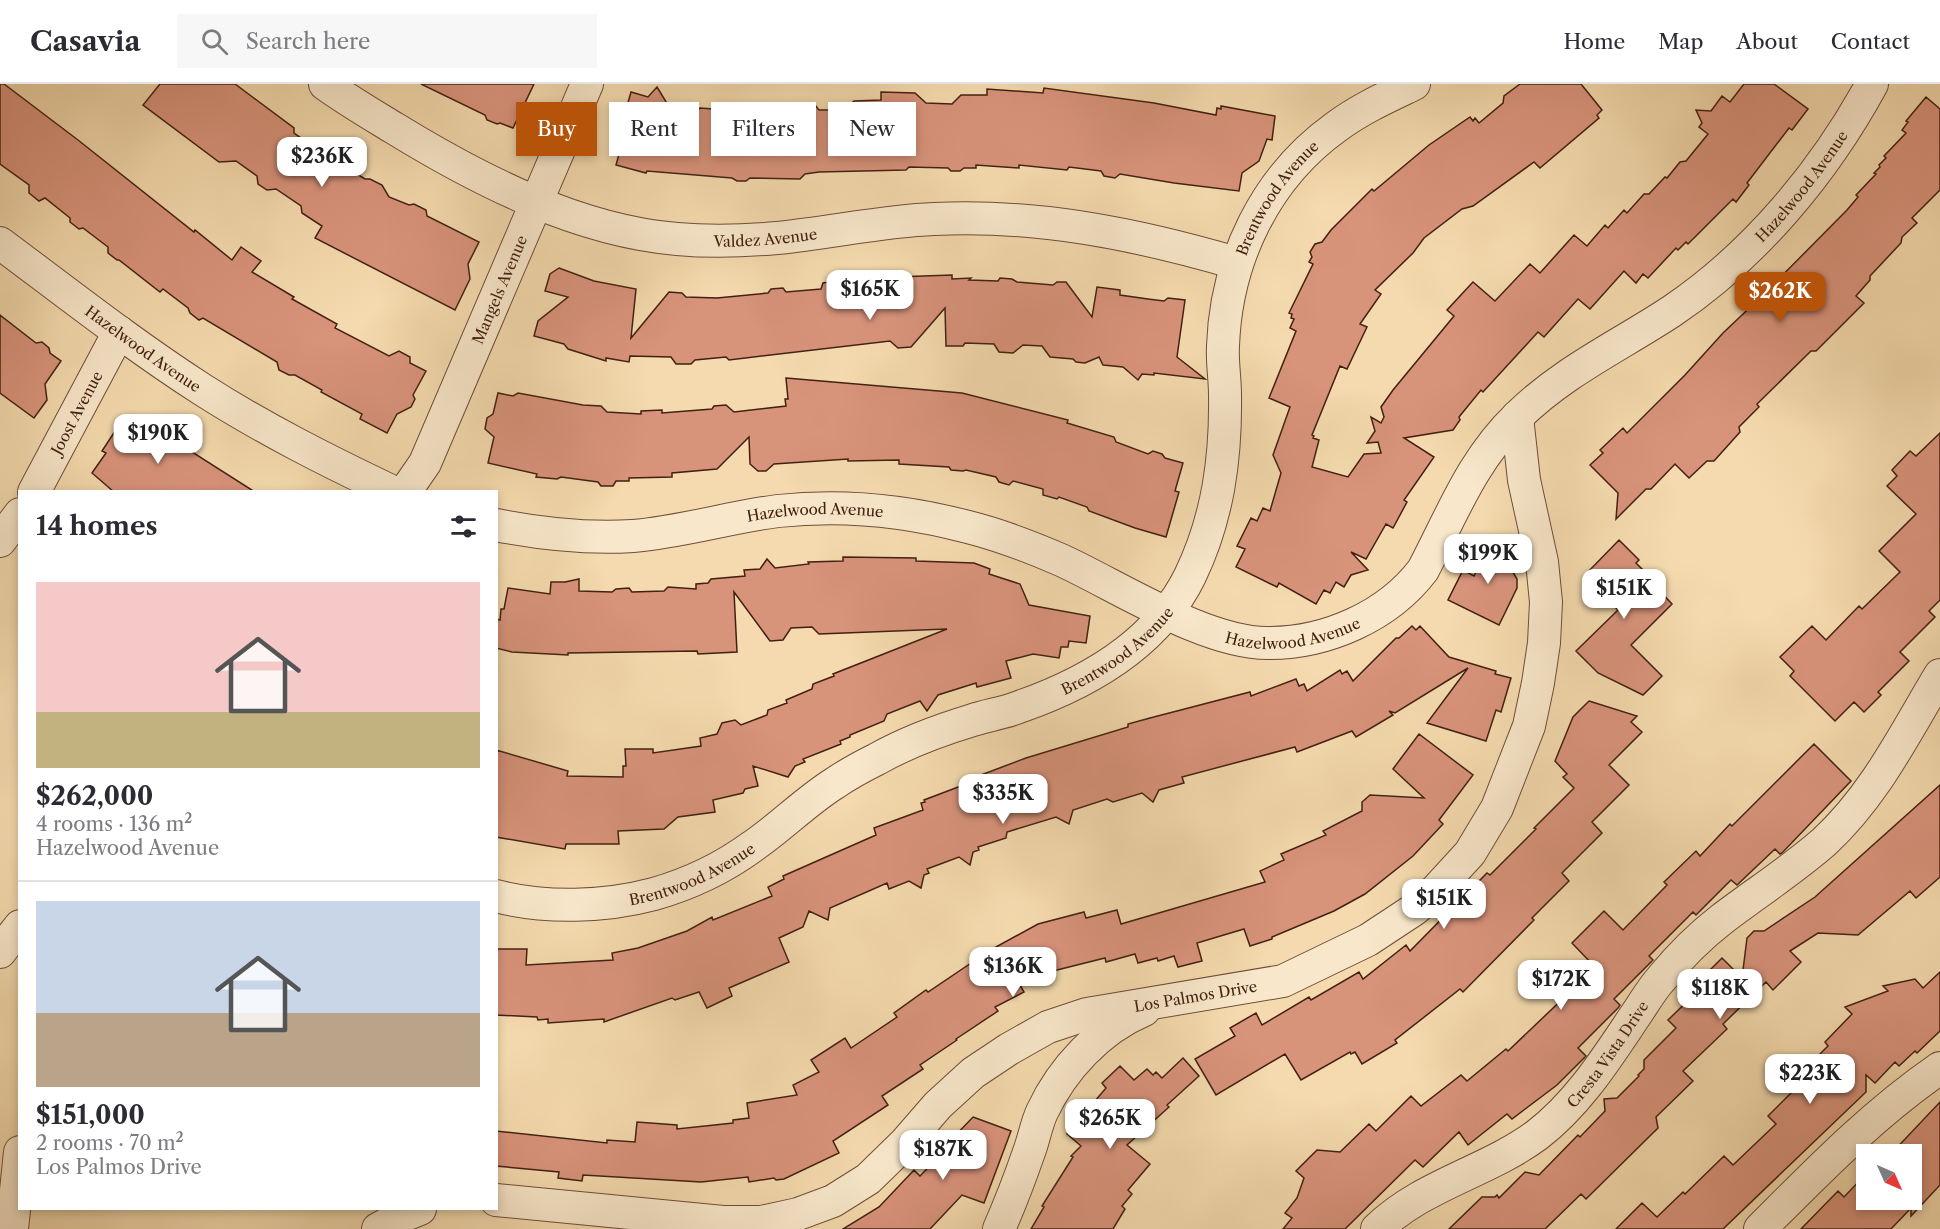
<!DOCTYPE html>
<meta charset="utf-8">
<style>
:root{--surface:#fff;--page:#f7f7f7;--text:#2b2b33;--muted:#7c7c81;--line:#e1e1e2;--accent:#b45309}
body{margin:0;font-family:"Libre Caslon Text",serif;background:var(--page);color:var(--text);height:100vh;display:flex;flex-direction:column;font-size:22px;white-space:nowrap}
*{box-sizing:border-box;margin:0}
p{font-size:20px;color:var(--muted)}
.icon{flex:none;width:33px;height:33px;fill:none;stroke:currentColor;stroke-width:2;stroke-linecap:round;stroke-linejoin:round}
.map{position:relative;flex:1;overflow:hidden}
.details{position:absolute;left:18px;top:406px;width:480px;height:720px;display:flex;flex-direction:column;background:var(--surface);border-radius:0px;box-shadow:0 3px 9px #0003}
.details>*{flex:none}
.top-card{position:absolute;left:516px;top:18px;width:570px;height:54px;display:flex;gap:12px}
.needle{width:39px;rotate:135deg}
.tools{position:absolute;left:1856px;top:1060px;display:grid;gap:12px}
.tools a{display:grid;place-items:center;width:66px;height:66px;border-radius:0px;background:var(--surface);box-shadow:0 3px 9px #0003;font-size:30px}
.price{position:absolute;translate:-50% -51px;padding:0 14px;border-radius:12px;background:#fff;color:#222;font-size:20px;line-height:39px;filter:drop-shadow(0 2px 3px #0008)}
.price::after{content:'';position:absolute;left:50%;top:36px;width:18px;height:14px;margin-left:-9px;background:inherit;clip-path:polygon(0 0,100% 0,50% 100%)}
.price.on{background:var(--accent);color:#fff}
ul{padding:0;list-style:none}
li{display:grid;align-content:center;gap:12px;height:318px;padding:0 18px}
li+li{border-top:2px solid var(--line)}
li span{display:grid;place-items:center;height:186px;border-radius:0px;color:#555}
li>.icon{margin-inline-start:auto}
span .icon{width:108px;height:108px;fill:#fffc;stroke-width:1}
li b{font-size:26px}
h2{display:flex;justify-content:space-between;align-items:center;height:72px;padding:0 18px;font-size:26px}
.tag{padding:0 21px;border-radius:0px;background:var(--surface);box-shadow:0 3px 9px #0003;font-size:21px;line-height:54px}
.tag.on{background:var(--accent);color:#fff}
header{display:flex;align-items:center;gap:36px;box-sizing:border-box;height:84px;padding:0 30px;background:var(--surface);border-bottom:2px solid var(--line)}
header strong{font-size:28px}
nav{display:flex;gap:33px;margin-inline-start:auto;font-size:21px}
.search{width:420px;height:54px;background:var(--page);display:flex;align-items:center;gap:15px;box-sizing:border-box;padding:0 21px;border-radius:0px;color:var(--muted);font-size:22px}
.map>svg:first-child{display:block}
.building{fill:#d8937b;stroke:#432012;stroke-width:1.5}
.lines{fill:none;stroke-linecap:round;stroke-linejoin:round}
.street-casing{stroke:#6f4e39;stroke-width:34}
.street{stroke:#f8e7ca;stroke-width:32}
.labels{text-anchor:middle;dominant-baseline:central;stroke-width:6;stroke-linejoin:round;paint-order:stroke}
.street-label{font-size:15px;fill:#432012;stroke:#f8e7ca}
</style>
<header>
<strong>Casavia</strong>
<div class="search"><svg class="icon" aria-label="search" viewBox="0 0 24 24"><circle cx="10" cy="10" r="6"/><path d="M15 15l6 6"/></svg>Search here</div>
<nav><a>Home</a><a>Map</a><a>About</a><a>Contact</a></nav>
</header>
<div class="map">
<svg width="1940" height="1145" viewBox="0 0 1940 1145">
<rect width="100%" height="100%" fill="#f4daae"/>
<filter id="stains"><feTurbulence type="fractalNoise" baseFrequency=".00333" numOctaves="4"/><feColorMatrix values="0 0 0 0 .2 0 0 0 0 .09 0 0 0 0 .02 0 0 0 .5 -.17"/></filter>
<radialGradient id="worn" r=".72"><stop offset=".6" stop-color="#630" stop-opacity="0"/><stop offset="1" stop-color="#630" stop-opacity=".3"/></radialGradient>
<path class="building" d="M0,0H4L78,56L194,148L195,146L232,176L241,163L261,177L252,188L294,213L292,215L337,240L335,244L389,272L399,267L410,273V279L426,287L413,311L415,315L411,323L397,330L387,349L360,335L362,330L321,308L322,306L295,291H289L279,286L277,278L203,234L199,236L190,229L188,224L163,205L160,208L119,176H117L108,169V163L83,144L79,145L70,138V134L45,114L39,117L29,109V101L0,80Z
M160,0H235L294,44V49L320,67H330L338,73L339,79L365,95H370L382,101L389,113L409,121L414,120L426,126L427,132L479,158L468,180L470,195L455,226L315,154L322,142L302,129L301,122L276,105L267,106L258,100L257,92L236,77L219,78L143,21Z
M421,0H534L513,44L500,39L497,40L487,36L485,31Z
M1520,0H1581L1602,26L1597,31L1599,34L1540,84L1534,78L1473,122L1462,125L1424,154L1413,169L1375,206L1381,210L1360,240L1367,243L1347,285L1340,282L1312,351L1314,352L1313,354L1319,356L1312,383L1348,393L1364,370L1381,369L1378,358L1367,359L1375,347L1371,333L1381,339L1384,333L1381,323L1393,306L1454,232L1447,226L1473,198L1495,217L1530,180L1540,189L1574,151L1587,162L1605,141L1608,144L1624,126L1627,129L1644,110H1649L1665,93L1667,94L1680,78L1686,77L1708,50L1699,43L1702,39L1696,26L1711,27L1722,12L1730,18L1744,0H1774L1808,25L1792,46L1789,44L1747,99L1749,101L1736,118L1733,115L1688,160L1686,158L1678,166L1676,164L1648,194L1643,190L1636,199L1624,187L1590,225L1578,215L1544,253L1538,248L1483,308L1481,306L1459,333L1460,336L1453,346L1404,354L1434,373L1404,416L1407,418L1393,444L1386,440L1366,475L1351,468L1368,486L1351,491L1344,503L1336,498L1330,509L1324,506L1316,520L1279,499L1277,503L1236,483L1245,465L1237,462L1251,434L1257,437L1263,424L1270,427L1281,389L1273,371L1290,323L1269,314L1296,247L1290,244L1294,235L1291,234L1292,230L1289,229L1313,180L1309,178L1312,173L1310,168L1315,160L1322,158L1331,146L1372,105L1374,107L1429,61L1470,33L1473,37L1475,34L1479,39L1503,19L1504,12Z
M657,3L671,26L696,28L700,24L713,25L717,32H739L749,24H761L767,30L795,29L800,21H815L819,26H845L854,17L881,16V8L915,9L926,19L952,20L961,11H987V5L1043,9L1044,4L1154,19L1216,31L1217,24L1221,25V22L1275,32L1272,56L1267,55L1259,77L1242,89L1239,107L1174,99L1120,90L1115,94L1104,92L1101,87L1069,83L1067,86L1019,81V84L976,81V84H964L960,87H951L948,84L909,83L906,86L819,88L805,90L800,95L750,94L746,97H737L732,94L647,87L646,89L616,81L624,52L619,51L631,8L648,13Z
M1926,13L1940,25V106L1912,134L1917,139L1902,153L1901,159L1870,192V196L1856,212L1864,219L1816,267H1811L1757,320L1759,323L1739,343L1740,348L1714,377H1707L1689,394L1675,380L1651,405H1646L1616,435L1618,409L1590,381L1603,369L1600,366L1623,344L1627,349L1685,291L1723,249L1760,214L1847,126L1858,113L1856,111L1876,90L1874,89L1880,83L1879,81L1886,74L1884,72L1906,49L1902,46L1908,38L1906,37Z
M559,184L594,197L636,205L631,254L669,208L682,209L686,213L717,214L768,209L771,205L783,204L786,208L821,205L823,199L836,197L840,202L895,193L952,191V195L971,194L969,196L998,197L1000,194L1012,195L1017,198L1053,201L1057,198H1066L1092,233L1097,203L1120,206V211L1148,215L1164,217L1168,214L1185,216L1177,273L1205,295L1154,289V291L1142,290L1138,296L1123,283L1103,281L1099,273L1085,279L1076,278L1073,275L1050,273L1042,262L1023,261L1013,269L999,268L994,260L965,259L963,262H946L945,224L911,263L898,264L890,257L729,276L726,273L695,276L691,280H676L671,273L630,272L629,278L606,274V277L568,265L564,260L534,252L538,237L568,213L545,207L550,190Z
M0,231L36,259L42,258L49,264L50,269L61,277L45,300L47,316L34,334L0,309Z
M786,294L962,309L1068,336L1067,339L1114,353L1116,358L1148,370L1153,367L1162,370L1165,374L1183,379L1175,407L1179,408L1166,453L1135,444L1089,427L1087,423L1059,413L1057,415L1043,411V405L1013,397L1009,401L999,398L996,393L966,386L963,387L951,386L949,383L899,380V376L848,377V375L774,380L766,387H758L750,380L749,353L717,385L672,389V393L629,394V397H616L613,402H601L598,398L561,393L557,395L536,393L537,390L488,379L494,353L485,345L487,334L493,330L498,309L513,312L518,309L583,321L601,322L607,328L641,330V327L662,326V329L712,325L714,322L726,321L734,328L786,322L785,315H788Z
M135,331L185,366L186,364L255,408H114L92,389L106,369L102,367L119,341L126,346Z
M1940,349V516L1929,527L1935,533L1900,568L1909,577L1878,608L1881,611L1864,628L1854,618L1835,637L1790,592L1794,587L1780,573L1812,542L1826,556L1859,522L1862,525L1900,488L1879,467L1916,430L1887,402L1897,392L1892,386L1910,367L1916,372Z
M1619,456L1639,476L1636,479L1659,502L1657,504L1672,520L1631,561L1662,592L1643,611L1598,589L1576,567L1618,526L1584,492Z
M1491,457L1518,471L1511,485L1517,495V504L1499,541L1448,516L1463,486L1474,492Z
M843,473L916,474V477L974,479L990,485L989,490L1020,500L1029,521L1090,532L1086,559L1069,557L1068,563H1061L1059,574L1033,570L1006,577L1011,594L977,603L976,599L938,611L927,627L920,617L887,630L884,637L850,651V653L840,657L841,660L803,675L805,678L795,682L788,693L753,682L758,702L745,705L743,709L713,716L715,728L678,733L664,745L618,747L619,760H566L565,765L496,753V666L568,687L567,692L623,693V682H626L625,665H653V669L701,662L700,654L717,650L722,639L735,636L741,641L767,631L768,626L787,619L786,616L812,605L813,600L834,592L833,590L947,545L819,550L812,543L791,544L783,556L770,557L734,508L737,568L698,570L697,567L568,569V571L512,568L496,564V535L500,536L501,525H504L508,504L550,510L551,498H565L579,495V507L612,508L616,505L629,504L632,508L664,507L668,503L696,505V500L708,499L711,495L745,492L744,486L760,485L767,475L775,484L809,480L808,478L843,477Z
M1412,542L1416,546L1420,542L1449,573L1496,587L1495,590L1511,594L1501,628L1496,626L1486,657L1427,639L1468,584L1395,629L1389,627L1393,631L1356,653L1352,647L1297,668L1295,663L1182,693L1184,699L1159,706L1153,718L1142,709L1113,718L1107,715L1073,726L1069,740L1056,733L1007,748L1006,754L978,763L979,766L973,768L970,781L959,773L927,785L929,789L924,791L921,804L909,797L889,805L887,799L830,824L828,836L809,827L803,843L779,854L789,878L729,904L732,912L707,924L699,908L675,916L672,914L604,938V935L548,939V935L538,936L537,933L496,931V865H527L526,881L613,876L612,869L638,864L687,847L712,833L713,836L772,812L768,803L784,795L783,792L876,751L874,744L923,726L921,719L925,718L924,716L982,694L981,691L1026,674L1128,643V640L1150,634L1250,608L1251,612L1296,595L1299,602L1304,600L1307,607L1340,586L1342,590L1347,587L1353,597L1396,554H1399Z
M1589,617L1637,632L1631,638L1642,648L1609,681L1629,701L1592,738L1602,749L1562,789L1569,797L1532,834L1534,836L1463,908L1460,905L1395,956L1397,959L1362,980L1355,968L1351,970L1350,968L1301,996L1285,970L1216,1011L1195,975L1235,952L1230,944L1256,929L1262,941L1309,913L1311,916L1359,888L1363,895L1406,861L1410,867L1487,789L1490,791L1536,745L1534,744L1574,704L1563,693L1567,690L1555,677L1573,633Z
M1419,650L1473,691L1439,736L1443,740L1413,772L1365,810L1334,827L1272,853V855L1250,862L1244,845L1197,859L1202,877L1178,883L1174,872L1158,877L1157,874L1138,879L1135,870L1106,878L1105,874L1017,896L1024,908L995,923L998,927L956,955L957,956L920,981L923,985L882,1012L888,1021L833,1057L839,1069L784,1095L776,1096L774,1094L749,1098L748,1093L701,1098L583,1091L582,1097L558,1094L559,1088L496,1082V1047L607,1059V1056L635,1058L637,1038L677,1041V1045L733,1039V1036L749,1034L747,1019L797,1011L793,1001L819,988L811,976L845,954L851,964L897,933L894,929L926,906L928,908L977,875L976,874L1038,840L1084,828L1086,834L1117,826L1121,840L1265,798L1260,787L1284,776L1281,770L1326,751L1323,747L1362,727V718L1370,711L1424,714L1393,685Z
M1814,660L1851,697L1782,769L1780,770L1775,765L1737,801L1731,796L1696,831L1693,828L1649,872L1653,876L1614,915L1620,921L1618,924L1578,964L1586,972L1557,1001L1512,1035L1507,1030L1468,1061L1459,1048L1423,1083L1415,1076L1345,1145H1283L1292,1134L1285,1129L1297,1114L1304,1094L1296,1087L1317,1066L1340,1068L1369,1040L1376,1047L1411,1012L1421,1022L1461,991L1467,997L1506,965L1508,967L1593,886L1590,884L1593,881L1572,859L1604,827L1623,846L1667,801L1664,798L1696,767L1700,772L1730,740L1732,742Z
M1940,701V793L1916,814L1910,807L1858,851L1818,849L1790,867L1801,878L1773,906L1766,898L1723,940L1727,945L1683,987L1693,997L1656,1033L1658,1044L1586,1115L1581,1110L1545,1145H1449L1482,1113H1495L1497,1111L1499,1114L1525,1088L1539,1091L1578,1051L1580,1053L1605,1027L1604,1015L1617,1014L1639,992L1638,991L1644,985V976L1676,944L1668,936L1701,904L1699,901L1704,896L1702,894L1722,874L1742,894L1747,854L1754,847H1764L1815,813Z
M1940,888V947L1917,969L1915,967L1899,982L1895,978L1875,999L1866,991V1008L1723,1145H1616L1642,1119L1657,1133L1683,1108L1685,1110L1724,1072L1733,1081L1776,1040L1768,1032L1804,996L1799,991L1828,962L1825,958L1852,930L1845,923L1888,907L1883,902L1915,895L1923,904Z
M1183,974L1199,992L1167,1021L1169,1023L1127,1061L1150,1080L1128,1106L1132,1110L1122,1122L1125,1125L1113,1145H1031L1044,1123L1042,1122L1073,1073L1071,1072L1081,1062L1067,1050L1106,1004L1102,999L1120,982L1134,996L1147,985L1153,991L1156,988L1162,994Z
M1940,1018V1101L1911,1132V1124L1891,1145H1801L1838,1107L1844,1113L1866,1090V1116H1911V1071H1890Z
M973,1033L1011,1047L984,1119L962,1111L930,1145H843L879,1123L914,1086L920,1092L951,1060L949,1058Z"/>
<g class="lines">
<defs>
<g id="street">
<path id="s1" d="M325,0C347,16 371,30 394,44C477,95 578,147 677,155C710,158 744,157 777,154C830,149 881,137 934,135C1037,130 1137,150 1236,179"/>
<path id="s2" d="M0,159C67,209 133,261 203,306C264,345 328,377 393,408"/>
<path id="s3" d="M34,408L119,248"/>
<path id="s4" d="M405,408L425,379L587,0"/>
<path id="s5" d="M496,441C542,450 587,455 633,452C682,448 730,433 778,427C841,420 908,427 968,443C1000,451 1031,463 1061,476C1118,502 1206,560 1269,559C1327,559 1388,532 1423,486C1452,431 1472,376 1518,332C1564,287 1619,262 1672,227C1755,171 1824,88 1872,0"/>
<path d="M0,457L20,430"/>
<path id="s6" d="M496,812C546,825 605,823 654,810C689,800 723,784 753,762C781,743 806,717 835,699C848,690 863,682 877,675C907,658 940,646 973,636C988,631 1004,629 1019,623C1088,599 1157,559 1190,492C1218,434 1226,374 1225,311C1225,294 1222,278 1223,262C1226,176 1265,94 1336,43C1360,25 1387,13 1414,0"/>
<path d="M0,868L20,842"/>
<path id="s7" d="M496,1116L723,1138H761L798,1130L833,1117L868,1095L905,1059L938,1021L973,989L1009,965L1048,943L1087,930L1283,897L1368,856L1415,825L1437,805L1470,769L1497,724L1529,642L1538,599L1544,559L1546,518L1542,478L1524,396L1517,333"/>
<path d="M12,1145L20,1068"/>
<path d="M378,1145L400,1133L420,1125"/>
<path d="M999,1145C1010,1120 1020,1094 1029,1068C1034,1055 1036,1041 1042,1028C1062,985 1099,945 1144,926"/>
<path id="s8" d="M1377,1145C1422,1101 1487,1088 1537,1051C1579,1019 1608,972 1637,929C1645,917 1652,905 1661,895C1679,873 1700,852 1722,835C1756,809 1792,786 1824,758C1875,711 1905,649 1940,591"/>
<path d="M1760,1145C1817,1088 1873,1030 1940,984"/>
</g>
</defs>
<use href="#street" class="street-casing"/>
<use href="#street" class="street"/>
</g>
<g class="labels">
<g class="street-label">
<text stroke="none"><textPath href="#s5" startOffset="1527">Hazelwood Avenue</textPath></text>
<text stroke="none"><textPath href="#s6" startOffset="1191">Brentwood Avenue</textPath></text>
<text stroke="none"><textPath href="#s1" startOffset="477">Valdez Avenue</textPath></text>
<text stroke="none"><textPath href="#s4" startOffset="224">Mangels Avenue</textPath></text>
<text stroke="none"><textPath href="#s2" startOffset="178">Hazelwood Avenue</textPath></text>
<text stroke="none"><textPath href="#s3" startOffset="90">Joost Avenue</textPath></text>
<text stroke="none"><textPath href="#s5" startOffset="322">Hazelwood Avenue</textPath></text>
<text stroke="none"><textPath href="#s5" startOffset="826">Hazelwood Avenue</textPath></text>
<text stroke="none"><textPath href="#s6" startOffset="688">Brentwood Avenue</textPath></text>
<text stroke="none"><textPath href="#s6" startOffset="202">Brentwood Avenue</textPath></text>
<text stroke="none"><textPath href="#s7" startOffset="771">Los Palmos Drive</textPath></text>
<text stroke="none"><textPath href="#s8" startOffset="294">Cresta Vista Drive</textPath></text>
</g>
</g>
<rect width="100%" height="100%" filter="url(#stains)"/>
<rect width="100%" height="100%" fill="url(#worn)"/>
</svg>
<div class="tools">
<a><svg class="needle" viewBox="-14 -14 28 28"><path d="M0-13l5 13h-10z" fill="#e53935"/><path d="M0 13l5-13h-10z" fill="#7c7c81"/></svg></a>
</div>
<b class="price" style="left:322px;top:104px">$236K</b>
<b class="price" style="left:870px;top:237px">$165K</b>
<b class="price on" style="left:1780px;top:239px">$262K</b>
<b class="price" style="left:158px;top:381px">$190K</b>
<b class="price" style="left:1488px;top:501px">$199K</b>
<b class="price" style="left:1624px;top:536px">$151K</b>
<b class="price" style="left:1003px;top:741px">$335K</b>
<b class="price" style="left:1444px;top:846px">$151K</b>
<b class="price" style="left:1013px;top:914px">$136K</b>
<b class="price" style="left:1561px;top:927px">$172K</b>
<b class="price" style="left:1720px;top:936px">$118K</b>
<b class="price" style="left:1810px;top:1021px">$223K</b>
<b class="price" style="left:1110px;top:1066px">$265K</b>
<b class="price" style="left:943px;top:1097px">$187K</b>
<div class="top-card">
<a class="tag on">Buy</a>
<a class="tag">Rent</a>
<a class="tag">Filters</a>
<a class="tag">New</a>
</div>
<section class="details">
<h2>14 homes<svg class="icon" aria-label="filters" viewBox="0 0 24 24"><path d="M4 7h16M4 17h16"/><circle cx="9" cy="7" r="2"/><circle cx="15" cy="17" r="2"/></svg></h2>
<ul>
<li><span style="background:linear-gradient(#f6c9c9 70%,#c2b280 0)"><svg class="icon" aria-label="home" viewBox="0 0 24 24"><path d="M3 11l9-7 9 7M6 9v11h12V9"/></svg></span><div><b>$262,000</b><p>4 rooms · 136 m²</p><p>Hazelwood Avenue</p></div></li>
<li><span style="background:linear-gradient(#c9d6e8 60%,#b9a48a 0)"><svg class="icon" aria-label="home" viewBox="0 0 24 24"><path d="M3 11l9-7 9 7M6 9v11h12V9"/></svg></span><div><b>$151,000</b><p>2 rooms · 70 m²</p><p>Los Palmos Drive</p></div></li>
</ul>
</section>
</div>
